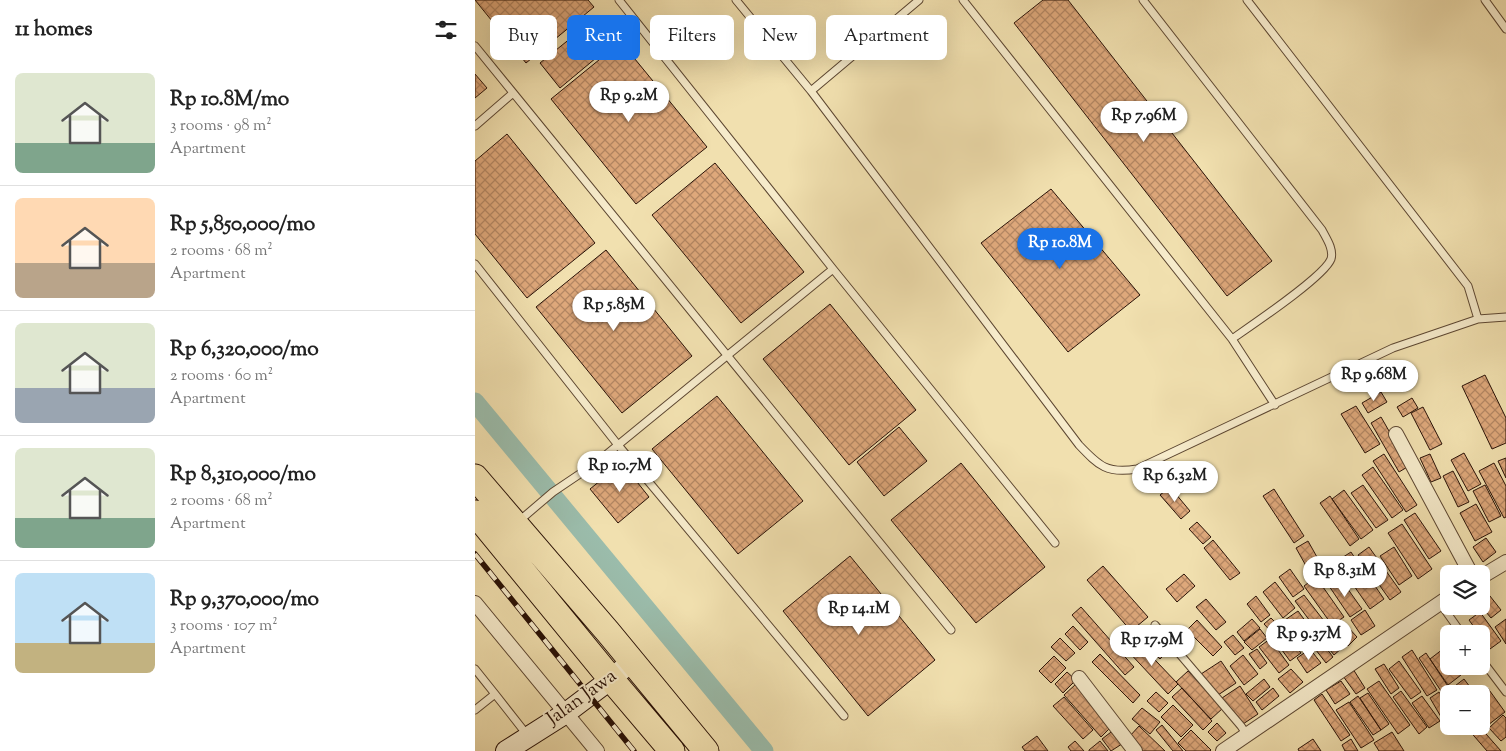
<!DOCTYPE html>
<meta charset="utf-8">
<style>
:root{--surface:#fff;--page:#f6f6f6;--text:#222;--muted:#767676;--line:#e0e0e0;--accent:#1a73e8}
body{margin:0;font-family:"Sorts Mill Goudy",serif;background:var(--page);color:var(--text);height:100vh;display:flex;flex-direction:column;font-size:19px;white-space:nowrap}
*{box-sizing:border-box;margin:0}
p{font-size:16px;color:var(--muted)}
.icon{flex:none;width:28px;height:28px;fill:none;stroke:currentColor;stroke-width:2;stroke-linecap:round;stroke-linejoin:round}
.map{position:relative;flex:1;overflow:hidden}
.details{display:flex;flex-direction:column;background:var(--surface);width:475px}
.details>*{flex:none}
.guide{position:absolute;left:15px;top:15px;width:475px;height:45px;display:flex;gap:10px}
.fabs{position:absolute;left:965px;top:565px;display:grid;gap:10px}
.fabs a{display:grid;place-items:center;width:50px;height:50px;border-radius:8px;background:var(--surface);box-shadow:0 5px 20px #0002;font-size:25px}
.price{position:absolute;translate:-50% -42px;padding:0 11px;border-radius:18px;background:#fff;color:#222;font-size:16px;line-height:32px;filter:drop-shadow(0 1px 2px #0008)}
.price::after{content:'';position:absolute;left:50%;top:30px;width:15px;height:11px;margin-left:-8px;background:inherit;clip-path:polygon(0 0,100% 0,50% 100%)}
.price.selected{background:var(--accent);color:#fff}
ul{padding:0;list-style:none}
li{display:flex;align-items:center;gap:15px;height:125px;padding:0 15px}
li+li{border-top:1px solid var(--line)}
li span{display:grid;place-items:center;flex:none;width:140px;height:100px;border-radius:8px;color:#555}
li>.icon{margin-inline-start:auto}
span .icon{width:60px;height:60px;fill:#fffc;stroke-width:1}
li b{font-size:21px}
h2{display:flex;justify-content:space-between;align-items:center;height:60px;padding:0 15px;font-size:21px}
.chip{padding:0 18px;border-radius:8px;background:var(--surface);box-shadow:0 5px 20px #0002;font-size:18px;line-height:45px}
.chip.selected{background:var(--accent);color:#fff}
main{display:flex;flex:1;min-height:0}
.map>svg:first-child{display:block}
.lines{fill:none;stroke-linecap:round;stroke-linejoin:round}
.canal{stroke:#9bbdac;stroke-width:19}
.building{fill:url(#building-cross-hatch);stroke:#2a1207}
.lane-casing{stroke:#5c4631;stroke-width:9}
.street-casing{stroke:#5c4631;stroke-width:16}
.secondary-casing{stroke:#2a1207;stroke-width:22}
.highway-casing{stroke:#2a1207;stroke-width:27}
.lane{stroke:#f6ebcb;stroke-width:7}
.street{stroke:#f6ebcb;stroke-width:14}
.secondary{stroke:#f6ebcb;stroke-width:20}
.highway{stroke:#f1e0af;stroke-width:25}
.rail-casing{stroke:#2a1207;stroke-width:5.5}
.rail{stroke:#f6ebcb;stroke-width:4;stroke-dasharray:11;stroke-linecap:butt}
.labels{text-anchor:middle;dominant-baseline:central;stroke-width:4;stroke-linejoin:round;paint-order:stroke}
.street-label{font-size:19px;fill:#2a1207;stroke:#f6ebcb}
</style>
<main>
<section class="details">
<h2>11 homes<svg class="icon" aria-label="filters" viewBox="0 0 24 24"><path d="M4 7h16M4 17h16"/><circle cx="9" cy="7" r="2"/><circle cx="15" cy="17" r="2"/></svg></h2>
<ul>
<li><span style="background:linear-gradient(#dfe7d0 70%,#7fa58c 0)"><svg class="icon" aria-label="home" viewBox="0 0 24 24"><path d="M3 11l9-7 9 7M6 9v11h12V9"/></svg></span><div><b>Rp 10.8M/mo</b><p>3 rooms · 98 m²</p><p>Apartment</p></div></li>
<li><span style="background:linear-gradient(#ffd9b3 65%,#b9a48a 0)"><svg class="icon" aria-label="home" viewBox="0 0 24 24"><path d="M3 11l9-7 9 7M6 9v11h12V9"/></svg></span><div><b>Rp 5,850,000/mo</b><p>2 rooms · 68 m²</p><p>Apartment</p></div></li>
<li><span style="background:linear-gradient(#dfe7d0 65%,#9aa5b1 0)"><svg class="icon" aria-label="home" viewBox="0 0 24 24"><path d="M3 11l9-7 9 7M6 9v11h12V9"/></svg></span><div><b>Rp 6,320,000/mo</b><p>2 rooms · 60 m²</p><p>Apartment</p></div></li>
<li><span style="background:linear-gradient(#dfe7d0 70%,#7fa58c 0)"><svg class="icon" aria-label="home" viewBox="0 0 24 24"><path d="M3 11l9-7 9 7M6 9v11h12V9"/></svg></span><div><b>Rp 8,310,000/mo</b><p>2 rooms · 68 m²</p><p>Apartment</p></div></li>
<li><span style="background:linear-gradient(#bfe0f5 70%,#c2b280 0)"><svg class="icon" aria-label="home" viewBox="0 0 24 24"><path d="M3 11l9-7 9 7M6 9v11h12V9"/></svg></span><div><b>Rp 9,370,000/mo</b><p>3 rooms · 107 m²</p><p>Apartment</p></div></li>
</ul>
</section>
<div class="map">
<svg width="1031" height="751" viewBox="0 0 1031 751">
<defs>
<pattern id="building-cross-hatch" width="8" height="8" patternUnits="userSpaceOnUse" patternTransform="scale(1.25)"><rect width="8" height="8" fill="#dea87b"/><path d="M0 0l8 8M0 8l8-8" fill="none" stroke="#b48763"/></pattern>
</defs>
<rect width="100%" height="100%" fill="#f1e0af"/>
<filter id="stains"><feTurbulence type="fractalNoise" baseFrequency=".004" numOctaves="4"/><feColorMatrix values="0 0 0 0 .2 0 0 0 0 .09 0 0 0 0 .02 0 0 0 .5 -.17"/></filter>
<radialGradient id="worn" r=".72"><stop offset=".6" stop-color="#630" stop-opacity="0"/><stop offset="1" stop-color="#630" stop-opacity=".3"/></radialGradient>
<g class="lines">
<path class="canal" d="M0,402L289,751"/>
</g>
<path class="building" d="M0,0H113L119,7L51,63Z
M568,0H593L797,261L752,296L539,23Z
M107,29L127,53L85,88L65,63Z
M146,42L232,147L161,204L76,99Z
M0,74L12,88L0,98Z
M32,134L120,243L52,298L0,234V161Z
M240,163L329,272L266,323L177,215Z
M576,189L665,295L593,352L506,243Z
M131,250L217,356L147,413L61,307Z
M355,304L441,410L374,465L288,359Z
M1010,375L1031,418V443L1017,449L987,386Z
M906,392L912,402L893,413L887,403Z
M242,396L328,501L263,554L177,449Z
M937,398L943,408L928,417L922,407Z
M881,406L905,444L890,453L866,414Z
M948,407L967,444L955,450L936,413Z
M906,417L934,466L924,472L896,423Z
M424,427L452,461L409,496L382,462Z
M989,453L1006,484L993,491L976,460Z
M909,454L942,505L931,512L898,461Z
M955,454L966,478L956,482L945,458Z
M1031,458V478L1023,461Z
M147,463L174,497L143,523L115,489Z
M486,463L570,567L501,623L416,520Z
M1019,463L1031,486V517L1029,518L1004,471Z
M898,467L928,510L917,518L887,475Z
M978,471L994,502L983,507L968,476Z
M888,485L913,520L901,528L876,493Z
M1010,485L1026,516L1014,522L998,491Z
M695,487L715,511L706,519L685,495Z
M799,489L829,536L819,543L788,496Z
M869,490L898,530L886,539L857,499Z
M855,496L884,539L875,546L845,503Z
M1001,504L1017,532L1000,541L985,513Z
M940,513L966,551L954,559L929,520Z
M722,522L736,537L728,544L714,529Z
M927,524L957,569L943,579L913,533Z
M1011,538L1021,552L1008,562L998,547Z
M738,540L765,573L755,580L729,548Z
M833,541L847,566L835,573L821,548Z
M894,547L926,592L915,600L883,555Z
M919,547L937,576L924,585L905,556Z
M876,552L889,572L875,581L862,561Z
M375,556L460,660L393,716L308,611Z
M628,566L673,617L656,631L612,580Z
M815,569L829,589L818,597L804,577Z
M891,573L909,599L895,609L877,583Z
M709,574L720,586L702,602L691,589Z
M841,577L869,617L857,625L829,586Z
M865,578L887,609L875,617L854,586Z
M800,582L820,608L808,618L788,592Z
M1011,591L1026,610L1016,618L1006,606V595Z
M829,595L856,630L847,637L820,601Z
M781,596L795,615L786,622L772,604Z
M731,599L751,622L741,630L721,607Z
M606,607L659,667L650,675L597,615Z
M890,610L900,626L886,635L876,620Z
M823,611L842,637L826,649L807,622Z
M1005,612L1026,641L1015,649L1006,637V634H1004L994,620Z
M796,618L809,631L802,638L789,624Z
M777,619L785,628L769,641L762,632Z
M1031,619V644L1020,627Z
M722,620L747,647L738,656L712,630Z
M870,624L882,637L873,646L861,633Z
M598,626L613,642L605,650L590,634Z
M672,628L694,650L685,659L663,638Z
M785,629L792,638L777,650L769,642Z
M855,633L867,648L859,655L847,640Z
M811,634L826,653L815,661L801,642Z
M758,635L769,648L760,655L749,642Z
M585,638L600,653L591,661L576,647Z
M795,639L814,665L804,673L784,647Z
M661,640L703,684L693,694L651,649Z
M845,640L858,657L851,663L837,645Z
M782,649L792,663L785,669L774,654Z
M835,649L846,663L832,673L822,658Z
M968,649L974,657V666H980L986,675L973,685L955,659Z
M937,650L962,690L952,696L927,657Z
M951,653L978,694H974V698L972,700L944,658Z
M625,654L665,695L658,703L617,662Z
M768,655L783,674L769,685L755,666Z
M579,656L591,668L576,683L564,671Z
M746,661L761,683L743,695L726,674Z
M924,661L946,692L936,699L914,669Z
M909,664L924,688L916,694L900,669Z
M816,669L828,682L815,693L803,679Z
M878,669L890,688L881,694L868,676Z
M713,671L748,708L736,719L701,682Z
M592,672L601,680L588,693L580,684Z
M789,679L795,687L778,701L771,694Z
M989,679L998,691L994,694H979L976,689Z
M866,681L875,694L860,704L851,690Z
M904,681L935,725L923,734L892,689Z
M601,684L638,725L626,737L589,695Z
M765,686L783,714L768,724L747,698Z
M1012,687L1030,712L1013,725L1006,716V694H1003Z
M707,688L737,721L728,730L697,697Z
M798,688L804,696L787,710L781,702Z
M926,691L952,727L944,734L918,697Z
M681,692L693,703L684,712L672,701Z
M964,692L974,707V719L969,722L955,698Z
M893,693L914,724L906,730L885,698Z
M847,694L875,735L866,741L839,700Z
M883,696L906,730L898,735L875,702Z
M947,696L965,721L954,728L937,703Z
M589,697L618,730L608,739L578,706Z
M874,702L899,740L886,748L861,710Z
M698,705L718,725L706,737L686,717Z
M667,708L685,722L675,734L657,719Z
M1028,715L1031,718V737L1026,741L1014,728Z
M742,723L751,733L742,741L733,732Z
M687,725L708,751H698L681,730Z
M664,726L690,751H668L654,737Z
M996,726H1004L1026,751H1012L993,729Z
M640,729L650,742L636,751L627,739Z
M716,730L736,750L735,751H711L703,743Z
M917,732L929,751H904L899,743Z
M562,736L573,751H550L547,747Z
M838,739L846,751H824L823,749Z
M876,739L883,751H870L867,745Z
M600,741L609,751H596L593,747Z
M625,741L633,751H614V750Z"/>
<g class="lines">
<defs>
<path id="lane" d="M144,0L358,269L580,543
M261,0L336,91L444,0
M488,0L757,339L800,405
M668,0L847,230C851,238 859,249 856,259C849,277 777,325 757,339
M772,0L993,286L1003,319
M1010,0L1031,29
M0,46L476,630
M336,91L604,445C624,466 632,474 662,469L918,348L1003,319L1031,317
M0,126L38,93
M0,264L143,445L369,716
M44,521L78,492L121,463L358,269
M965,603L987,634
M680,625L766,726L772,735
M1006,659L1031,692
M0,669L20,694
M0,710L20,694L53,736"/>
<path id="street" d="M921,434L996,574
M1006,577L1031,562
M0,603L122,751
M604,678L660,751
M748,751L974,597"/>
<path id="secondary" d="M31,751L91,713L136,679L157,661"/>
<path id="highway" d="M0,477L133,632L231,751
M0,513L136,679L197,751"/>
</defs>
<use href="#lane" class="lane-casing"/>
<use href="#street" class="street-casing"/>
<use href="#secondary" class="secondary-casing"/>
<use href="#highway" class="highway-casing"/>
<use href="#lane" class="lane"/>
<use href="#street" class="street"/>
<use href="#secondary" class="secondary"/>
<use href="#highway" class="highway"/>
<defs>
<path id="rail" d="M0,554L159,751"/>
</defs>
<use href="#rail" class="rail-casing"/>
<use href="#rail" class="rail"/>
</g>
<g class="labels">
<g class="street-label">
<text transform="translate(107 698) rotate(-36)">Jalan Jawa</text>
</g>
</g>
<rect width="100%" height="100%" filter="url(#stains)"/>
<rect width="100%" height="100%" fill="url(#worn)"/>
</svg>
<div class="fabs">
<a><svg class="icon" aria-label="layers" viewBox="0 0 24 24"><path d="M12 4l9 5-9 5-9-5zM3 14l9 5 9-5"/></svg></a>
<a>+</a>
<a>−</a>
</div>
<b class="price" style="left:154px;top:123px">Rp 9.2M</b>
<b class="price" style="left:669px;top:143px">Rp 7.96M</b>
<b class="price selected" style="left:585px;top:270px">Rp 10.8M</b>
<b class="price" style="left:139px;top:332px">Rp 5.85M</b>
<b class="price" style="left:899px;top:402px">Rp 9.68M</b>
<b class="price" style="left:145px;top:493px">Rp 10.7M</b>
<b class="price" style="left:700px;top:503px">Rp 6.32M</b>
<b class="price" style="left:870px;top:598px">Rp 8.31M</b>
<b class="price" style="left:384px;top:636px">Rp 14.1M</b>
<b class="price" style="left:834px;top:661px">Rp 9.37M</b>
<b class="price" style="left:677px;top:667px">Rp 17.9M</b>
<div class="guide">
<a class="chip">Buy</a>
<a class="chip selected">Rent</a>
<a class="chip">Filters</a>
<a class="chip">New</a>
<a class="chip">Apartment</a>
</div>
</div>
</main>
